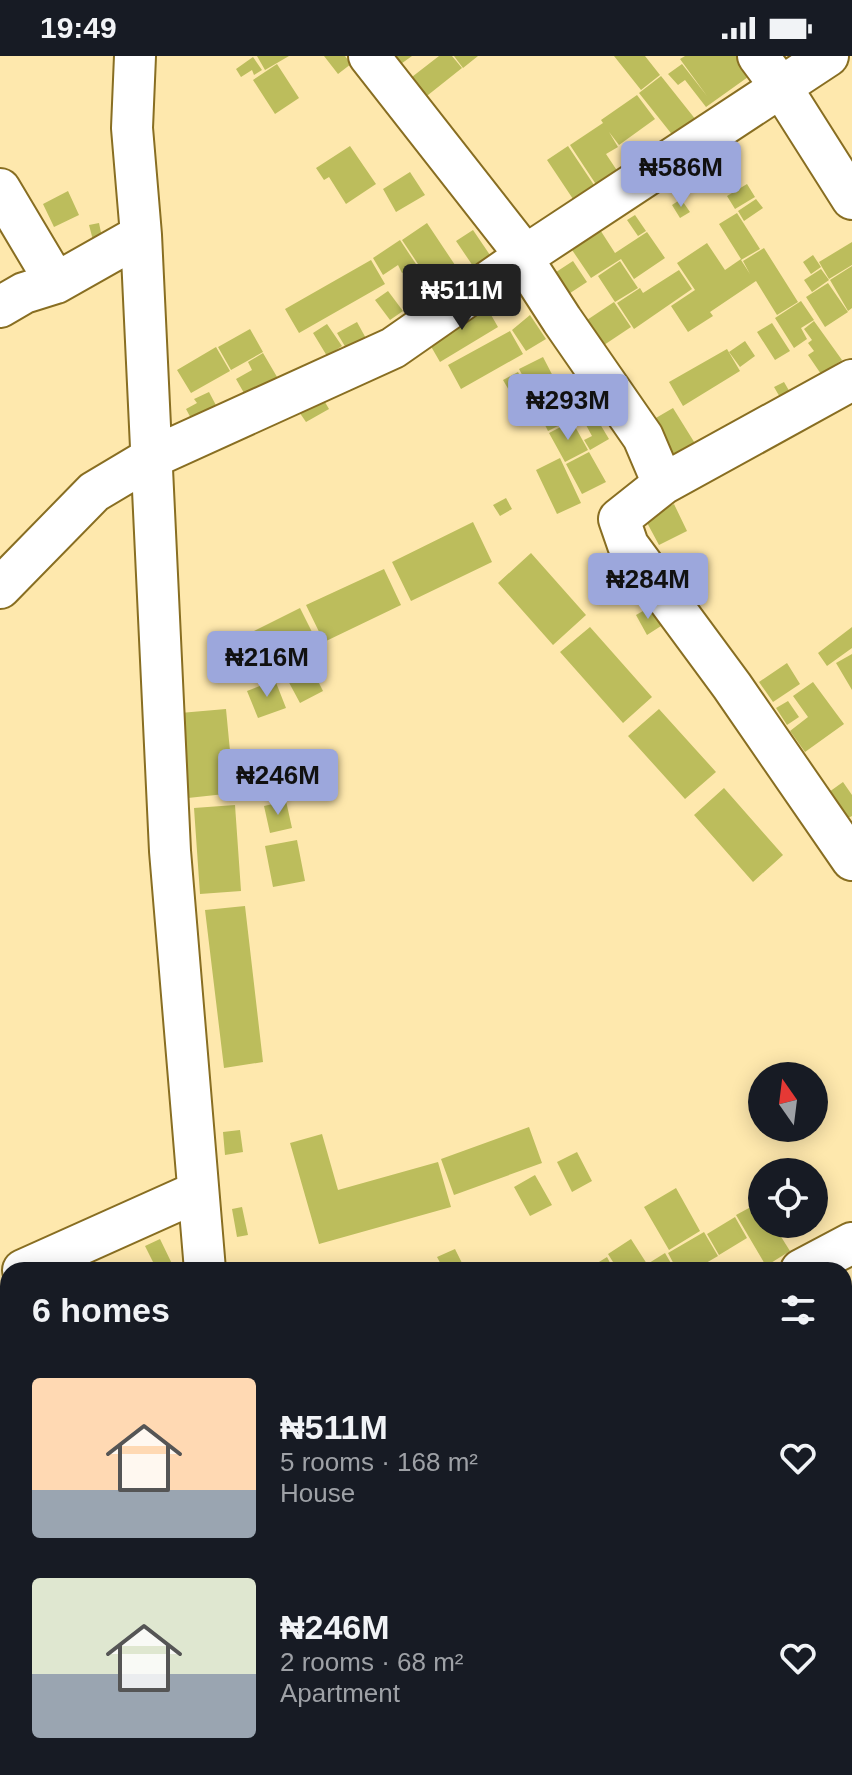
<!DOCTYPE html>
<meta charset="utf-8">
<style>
:root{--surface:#171b24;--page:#242831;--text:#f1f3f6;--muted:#9ea1a6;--accent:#9ca7dc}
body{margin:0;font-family:Arial,sans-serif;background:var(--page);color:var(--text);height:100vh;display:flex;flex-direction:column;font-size:30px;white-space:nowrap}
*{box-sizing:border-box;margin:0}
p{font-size:26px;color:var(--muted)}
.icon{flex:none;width:44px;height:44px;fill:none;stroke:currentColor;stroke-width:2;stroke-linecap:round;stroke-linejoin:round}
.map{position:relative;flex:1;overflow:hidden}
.drawer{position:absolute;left:0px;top:1206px;width:852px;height:514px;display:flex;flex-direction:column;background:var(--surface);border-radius:24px 24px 0 0;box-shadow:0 4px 20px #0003}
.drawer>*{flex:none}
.needle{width:52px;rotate:346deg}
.fabs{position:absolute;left:748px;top:1006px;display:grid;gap:16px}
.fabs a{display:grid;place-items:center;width:80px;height:80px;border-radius:50%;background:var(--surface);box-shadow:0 4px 20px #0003;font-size:40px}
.price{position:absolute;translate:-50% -68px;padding:0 18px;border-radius:8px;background:var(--accent);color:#111;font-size:26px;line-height:52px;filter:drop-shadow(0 2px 4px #0008)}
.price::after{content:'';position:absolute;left:50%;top:48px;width:24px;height:18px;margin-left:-12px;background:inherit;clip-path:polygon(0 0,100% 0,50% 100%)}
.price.current{background:#222;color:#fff}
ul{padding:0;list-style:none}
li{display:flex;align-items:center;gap:24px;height:200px;padding:0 32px}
li span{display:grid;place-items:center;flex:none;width:224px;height:160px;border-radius:8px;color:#555}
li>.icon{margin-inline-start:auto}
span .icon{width:96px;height:96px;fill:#fffc;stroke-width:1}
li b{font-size:34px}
h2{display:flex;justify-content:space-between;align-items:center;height:96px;padding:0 32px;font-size:34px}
.status{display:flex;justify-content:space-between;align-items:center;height:56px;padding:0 40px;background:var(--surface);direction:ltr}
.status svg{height:22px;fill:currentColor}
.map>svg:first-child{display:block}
.building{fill:#bcbd5c}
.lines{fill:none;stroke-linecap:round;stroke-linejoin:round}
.minor-casing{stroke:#886e22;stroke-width:44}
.minor{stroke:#fff;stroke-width:40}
</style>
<div class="status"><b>19:49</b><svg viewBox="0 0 49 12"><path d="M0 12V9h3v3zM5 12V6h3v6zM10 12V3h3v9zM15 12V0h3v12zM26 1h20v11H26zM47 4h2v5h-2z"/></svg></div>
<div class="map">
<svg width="852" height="1719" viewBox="0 0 852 1719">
<rect width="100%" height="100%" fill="#fee8ad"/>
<path class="building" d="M257,0H289L265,14Z
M324,0H345L351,8L338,18Z
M391,0H412L398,10Z
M439,0H452L462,12L423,43L408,24Z
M454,0H478L463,12Z
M614,0H645L660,19L641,34Z
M685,0H743L755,16L706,51L685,24L678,29L668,18L682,8L707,40L680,3Z
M253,1L262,14L254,19L252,14L241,21L236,13Z
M277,8L299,42L275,58L253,24Z
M661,20L696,64L674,81L639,37Z
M637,39L655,63L619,89L609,76L618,91L606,98L620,119L599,133L570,89L603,67L601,64Z
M350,90L376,128L346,148L329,121L324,124L316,112Z
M568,90L596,132L575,146L547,104Z
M410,116L425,139L396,156L383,133Z
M747,128L755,141L735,153L727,140Z
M68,135L79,159L54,171L43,148Z
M681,143L690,156L680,162L672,149Z
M756,143L763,152L744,165L738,155Z
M737,157L760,193L741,204L750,218L743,205L764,192L798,246L777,259L756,225L710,256L713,260L688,276L671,250L695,234L677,207L707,187L725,214L741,203L719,168Z
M635,159L646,175L638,180L627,164Z
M595,166L615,197L647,176L665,202L634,223L621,203L591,222L566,185Z
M99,167L103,186L94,188L89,169Z
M427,167L463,221L438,238L402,184Z
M473,174L492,202L475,213L456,185Z
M400,184L416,208L402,217L398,209L383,219L373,202Z
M852,186V209L829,223L819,206Z
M813,199L821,211L811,218L803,206Z
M371,204L385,228L299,277L285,253Z
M573,205L587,226L564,241L550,220Z
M620,205L638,232L615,246L598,220Z
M852,210V252L848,255L830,224Z
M821,213L829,224L812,236L804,224Z
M679,214L692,233L634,273L617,247L640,232L643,237Z
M828,227L848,256L825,271L806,241Z
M388,235L403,255L390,264L375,244Z
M483,245L498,271L440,306L425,280Z
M801,245L814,264L801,272L807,283L794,292L775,262Z
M614,246L631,271L601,291L584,266Z
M530,259L546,283L526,295L512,274Z
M814,265L842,304L821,318L808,299L814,295L808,287L812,284L804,273Z
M357,266L368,286L349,297L337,277Z
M772,267L790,295L775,304L757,276Z
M327,268L342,290L327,300L313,277Z
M250,273L263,296L231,314L218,291Z
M510,275L523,298L461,333L448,309Z
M745,285L755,300L740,311L729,296Z
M216,291L230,315L191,337L177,314Z
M727,293L740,315L683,350L669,326Z
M263,297L280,326L248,344L236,323L252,314L248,306Z
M543,301L557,328L534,341L519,313Z
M518,316L524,328L510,336L503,324Z
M784,326L791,338L781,343L774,331Z
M561,330L571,349L543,364L533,345Z
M209,336L219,355L194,368L186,353L197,347L194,343Z
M319,336L329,353L306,366L295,350Z
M673,352L696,389L671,404L649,366Z
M562,358L566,366L548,375L544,367Z
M597,363L609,383L590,394L584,384L592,380L586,369Z
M572,365L588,394L565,406L549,377Z
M589,396L606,426L582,438L566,408Z
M560,402L581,447L557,458L536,414Z
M506,442L512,453L500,460L493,449Z
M674,448L687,475L659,489L645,463Z
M473,466L492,506L411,545L392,506Z
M531,497L586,559L553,589L498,527Z
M384,513L401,549L324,586L306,549Z
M650,551L661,570L647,579L636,559Z
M300,552L318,588L246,623L228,588Z
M590,571L652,641L623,667L560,596Z
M852,571V592L827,610L818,597Z
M852,598V634L836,607Z
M787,607L800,628L773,646L759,626Z
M310,609L323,635L300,647L286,621Z
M275,624L286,652L258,662L247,635Z
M813,626L844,668L805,696L790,675L808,661L793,640Z
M788,645L799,661L787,669L776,652Z
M226,653L234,737L188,742L180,657Z
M659,653L716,716L685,743L628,680Z
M843,726L852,739V760L848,762L829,736Z
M724,732L783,799L753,826L694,759Z
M286,745L292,772L270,777L264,750Z
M235,749L241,835L200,838L194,752Z
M297,784L305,825L273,831L265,790Z
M245,850L263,1006L224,1012L205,854Z
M529,1071L542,1107L454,1139L441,1103Z
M240,1074L243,1096L225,1099L223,1076Z
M322,1078L338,1134L438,1106L451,1151L319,1188L290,1087Z
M577,1096L592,1125L572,1136L557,1106Z
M535,1119L552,1149L530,1160L514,1131Z
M676,1132L700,1175L669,1194L644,1151Z
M760,1146L762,1168H773L790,1195L766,1210L736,1159Z
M242,1151L248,1179L237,1181L232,1153Z
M735,1161L747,1182L719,1199L707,1178Z
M704,1176L718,1200L694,1214H677L668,1197Z
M160,1183L175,1214H157L145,1190Z
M631,1183L647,1208L636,1214H618L608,1198Z
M455,1193L462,1207L444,1214L437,1201Z
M665,1197L675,1214H653L649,1207Z
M607,1201L614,1214H586Z
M844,1305L852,1320L844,1325Z
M852,1323V1353L844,1357V1327Z
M852,1359V1394L844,1398V1363Z
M852,1633V1659L844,1642V1636Z
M844,1670L852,1688V1692L844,1695Z
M851,1694L852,1719H836L833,1712H844V1697Z
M287,1712H309L312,1719H284L282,1714Z
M316,1712H349L351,1719H318Z
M372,1712L375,1719H357L354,1713Z
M377,1712H413L414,1716L408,1719H380Z
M598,1712H629L633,1719H585Z
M632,1712H653L635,1719Z"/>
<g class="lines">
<defs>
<path id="minor" d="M135,0L132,72L141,179L170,795L205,1214
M369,0L514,185L522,202L562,264L643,381L663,428
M758,0L781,31L852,143
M0,133L56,227
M0,251L24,237L56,227L141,179
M852,324L663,428L619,463L628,489L732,630L852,804
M0,532L94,436L151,402L393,292L538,191L828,0
M23,1214L197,1136
M801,1214L852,1187
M844,1532L852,1527
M0,1662L8,1678
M248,1712L249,1719
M501,1712L505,1719
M788,1712L791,1719
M5,1719L20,1712
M448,1719L460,1712"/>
</defs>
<use href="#minor" class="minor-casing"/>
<use href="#minor" class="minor"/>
</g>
</svg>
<div class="fabs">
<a><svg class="needle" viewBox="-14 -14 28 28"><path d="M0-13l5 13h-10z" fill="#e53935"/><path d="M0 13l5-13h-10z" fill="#9ea1a6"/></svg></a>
<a><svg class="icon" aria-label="locate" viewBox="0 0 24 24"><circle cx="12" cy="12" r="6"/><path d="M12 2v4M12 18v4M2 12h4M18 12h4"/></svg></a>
</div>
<b class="price" style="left:681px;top:153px">₦586M</b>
<b class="price current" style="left:462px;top:276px">₦511M</b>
<b class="price" style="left:568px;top:386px">₦293M</b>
<b class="price" style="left:648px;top:565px">₦284M</b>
<b class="price" style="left:267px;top:643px">₦216M</b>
<b class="price" style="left:278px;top:761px">₦246M</b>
<section class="drawer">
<h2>6 homes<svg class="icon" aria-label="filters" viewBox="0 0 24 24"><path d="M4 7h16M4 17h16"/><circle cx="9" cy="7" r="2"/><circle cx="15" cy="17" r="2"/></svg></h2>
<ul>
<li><span style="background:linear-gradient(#ffd9b3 70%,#9aa5b1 0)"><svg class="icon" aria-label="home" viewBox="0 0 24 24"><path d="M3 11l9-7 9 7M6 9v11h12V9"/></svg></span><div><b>₦511M</b><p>5 rooms · 168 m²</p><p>House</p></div><svg class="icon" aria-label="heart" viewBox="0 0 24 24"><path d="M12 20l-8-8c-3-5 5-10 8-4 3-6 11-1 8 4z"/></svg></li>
<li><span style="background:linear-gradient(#dfe7d0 60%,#9aa5b1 0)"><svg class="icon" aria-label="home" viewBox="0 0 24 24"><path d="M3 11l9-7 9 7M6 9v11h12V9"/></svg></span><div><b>₦246M</b><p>2 rooms · 68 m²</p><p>Apartment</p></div><svg class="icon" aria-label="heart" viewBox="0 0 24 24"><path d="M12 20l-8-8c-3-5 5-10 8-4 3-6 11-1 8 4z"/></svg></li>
</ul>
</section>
</div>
